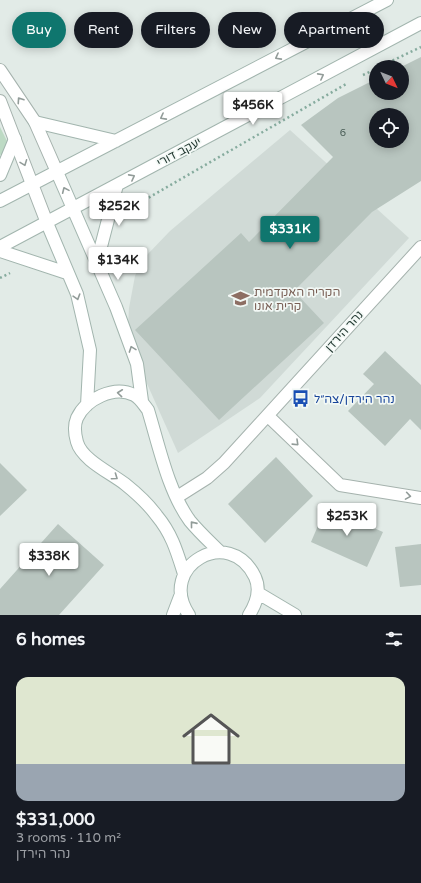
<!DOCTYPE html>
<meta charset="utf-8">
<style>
:root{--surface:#171b24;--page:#20242c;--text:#f1f3f6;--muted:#9ea1a6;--accent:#0f766e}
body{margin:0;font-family:"Varela Round","Noto Sans Hebrew",sans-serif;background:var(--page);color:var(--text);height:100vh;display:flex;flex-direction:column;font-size:15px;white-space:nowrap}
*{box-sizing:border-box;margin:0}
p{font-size:13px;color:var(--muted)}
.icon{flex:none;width:22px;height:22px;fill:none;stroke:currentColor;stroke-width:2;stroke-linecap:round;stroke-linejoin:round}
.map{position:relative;height:615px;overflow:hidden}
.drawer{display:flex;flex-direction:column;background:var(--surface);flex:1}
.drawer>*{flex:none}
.banner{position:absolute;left:12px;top:12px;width:397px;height:36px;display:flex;gap:8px}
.needle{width:26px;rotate:133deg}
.controls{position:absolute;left:369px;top:60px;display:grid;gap:8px}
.controls a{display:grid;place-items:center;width:40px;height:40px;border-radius:50%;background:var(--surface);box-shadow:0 2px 10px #0003;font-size:20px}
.price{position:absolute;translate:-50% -34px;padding:0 9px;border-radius:4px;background:#fff;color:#222;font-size:13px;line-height:26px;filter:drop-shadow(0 1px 2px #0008)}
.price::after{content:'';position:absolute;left:50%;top:24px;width:12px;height:9px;margin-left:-6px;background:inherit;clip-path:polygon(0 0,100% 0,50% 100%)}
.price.active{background:var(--accent);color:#fff}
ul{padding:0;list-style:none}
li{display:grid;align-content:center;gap:8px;height:212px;padding:0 16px}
li span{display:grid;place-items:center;height:124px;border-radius:12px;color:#555}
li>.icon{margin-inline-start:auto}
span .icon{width:72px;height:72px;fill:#fffc;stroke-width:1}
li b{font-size:17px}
h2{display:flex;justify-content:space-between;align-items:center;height:48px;padding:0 16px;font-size:17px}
.chip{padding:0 14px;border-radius:18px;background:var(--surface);box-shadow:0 2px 10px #0003;font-size:14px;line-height:36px}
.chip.active{background:var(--accent);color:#fff}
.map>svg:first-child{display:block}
.built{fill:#d0dad6}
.green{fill:#bddac4}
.building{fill:#b8c5bf;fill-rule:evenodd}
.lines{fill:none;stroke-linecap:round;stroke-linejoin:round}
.street-casing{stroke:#a5b2ad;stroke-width:14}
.secondary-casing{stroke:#a2b5ae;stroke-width:14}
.path{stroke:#86ab9e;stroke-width:2.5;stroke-dasharray:2 3;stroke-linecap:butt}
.street{stroke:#fff;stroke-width:12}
.secondary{stroke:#fff;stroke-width:12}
.oneway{stroke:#929c99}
.labels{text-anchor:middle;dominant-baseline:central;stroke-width:3.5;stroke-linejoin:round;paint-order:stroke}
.number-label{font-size:10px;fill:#495d56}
.street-label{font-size:12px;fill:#243a33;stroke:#f2f8f5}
.education-label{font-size:12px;fill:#785e54;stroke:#f2f8f5;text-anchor:start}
.transit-label{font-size:12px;fill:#164399;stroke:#f2f8f5;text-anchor:start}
</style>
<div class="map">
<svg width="421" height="615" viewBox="0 0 421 615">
<rect width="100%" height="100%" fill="#e2ebe7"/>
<path class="built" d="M290,130L409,238L260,398L178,453L127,339L129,308L135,276L139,266L146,256L170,231Z"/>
<path class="green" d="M0,127L11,149L0,155Z"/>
<path class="building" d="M421,57V181L372,212L294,291L324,323L219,420L135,330L241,233L249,242L333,157L301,125L338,98L376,79V93H402L401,67ZM376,115H402V141H376Z
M385,351L421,385V430L410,419L385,446L348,411L374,384L363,374Z
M276,457L313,496L265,543L228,504Z
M0,463L27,490L0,516Z
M326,507L383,532L367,567L311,542Z
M58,524L104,565L59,615H0V589Z
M421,544V585L400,587L395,547Z"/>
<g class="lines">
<defs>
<path id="street" d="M0,70L35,122L57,172
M0,101L47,223
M268,416L340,485L421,498
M177,497L207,478L224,463L421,247"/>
<path id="secondary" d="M35,122L116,141
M57,172L116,307L137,364L142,401
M0,175L15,139
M0,201L387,0
M47,223L77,294L90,350L87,405
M0,247L421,23
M0,251L67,273
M97,262L117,185
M184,574C177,552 172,534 157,516C149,505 135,492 125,484C111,473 82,460 77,442C75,435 74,425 77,418C86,399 114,385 134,395C140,398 144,405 148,410C159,446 168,491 190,521C199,532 210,542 220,552
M258,593L295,615
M173,615L181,594
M189,615C156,566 230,524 255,577C261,590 256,604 249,615"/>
</defs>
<use href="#street" class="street-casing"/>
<use href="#secondary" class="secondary-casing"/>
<path class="path" d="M379,67L421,47
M363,75L376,69
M127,210L348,83
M0,278L10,273"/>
<use href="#street" class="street"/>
<use href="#secondary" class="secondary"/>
</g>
<defs><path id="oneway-chevron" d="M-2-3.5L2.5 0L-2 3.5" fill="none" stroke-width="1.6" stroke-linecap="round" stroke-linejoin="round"/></defs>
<g class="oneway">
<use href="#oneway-chevron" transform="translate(278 57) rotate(152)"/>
<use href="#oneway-chevron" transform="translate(321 76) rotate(-28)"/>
<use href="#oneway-chevron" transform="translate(20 100) rotate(-124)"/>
<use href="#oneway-chevron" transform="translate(163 117) rotate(152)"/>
<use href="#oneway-chevron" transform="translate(24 163) rotate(69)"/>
<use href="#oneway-chevron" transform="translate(132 177) rotate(-28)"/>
<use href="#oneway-chevron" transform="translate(65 190) rotate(-114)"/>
<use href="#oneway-chevron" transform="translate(77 297) rotate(73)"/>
<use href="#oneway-chevron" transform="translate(132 349) rotate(-110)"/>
<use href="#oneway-chevron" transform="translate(120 393) rotate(-174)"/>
<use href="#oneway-chevron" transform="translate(296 443) rotate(44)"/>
<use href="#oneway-chevron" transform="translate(115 477) rotate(35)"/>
<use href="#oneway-chevron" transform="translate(408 496) rotate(9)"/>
<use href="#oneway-chevron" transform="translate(193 524) rotate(-129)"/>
</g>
<defs>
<symbol id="university-bare" viewBox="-9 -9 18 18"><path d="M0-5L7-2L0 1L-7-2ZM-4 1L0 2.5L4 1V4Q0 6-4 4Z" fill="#8d6e63" stroke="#f2f8f5" stroke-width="2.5" paint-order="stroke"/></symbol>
<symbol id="bus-bare" viewBox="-9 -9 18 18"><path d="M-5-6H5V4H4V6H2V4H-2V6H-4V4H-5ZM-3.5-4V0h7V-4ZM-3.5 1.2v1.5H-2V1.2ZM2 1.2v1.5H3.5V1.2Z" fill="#1a4fb4" stroke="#f2f8f5" stroke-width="2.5" paint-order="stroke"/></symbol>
</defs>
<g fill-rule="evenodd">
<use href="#university-bare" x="228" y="286" width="25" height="25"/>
<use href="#bus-bare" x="288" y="386" width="25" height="25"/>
</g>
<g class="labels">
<g class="number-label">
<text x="343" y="133">6</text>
</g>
<g class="street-label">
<text transform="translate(179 152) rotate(-28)">יעקב דורי</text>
<text transform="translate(344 331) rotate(-48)">נהר הירדן</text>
</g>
<g class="education-label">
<text x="254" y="292">הקריה האקדמית<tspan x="254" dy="14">קרית אונו</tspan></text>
</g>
<g class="transit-label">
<text x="314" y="399">נהר הירדן/צה״ל</text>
</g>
</g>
</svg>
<div class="controls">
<a><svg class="needle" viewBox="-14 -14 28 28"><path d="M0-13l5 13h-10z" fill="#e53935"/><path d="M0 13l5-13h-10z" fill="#9ea1a6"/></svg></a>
<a><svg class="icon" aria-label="locate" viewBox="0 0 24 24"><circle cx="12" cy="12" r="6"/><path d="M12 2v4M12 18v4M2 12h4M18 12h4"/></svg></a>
</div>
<b class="price" style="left:253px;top:126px">$456K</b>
<b class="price" style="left:119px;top:227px">$252K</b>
<b class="price active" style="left:290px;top:250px">$331K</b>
<b class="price" style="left:118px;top:281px">$134K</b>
<b class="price" style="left:347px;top:537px">$253K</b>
<b class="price" style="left:49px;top:577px">$338K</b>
<div class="banner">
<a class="chip active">Buy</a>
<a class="chip">Rent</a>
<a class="chip">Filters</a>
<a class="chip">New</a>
<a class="chip">Apartment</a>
</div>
</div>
<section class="drawer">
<h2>6 homes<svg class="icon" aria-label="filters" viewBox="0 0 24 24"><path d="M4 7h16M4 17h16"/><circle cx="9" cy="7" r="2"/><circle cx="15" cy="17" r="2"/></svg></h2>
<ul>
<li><span style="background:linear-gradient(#dfe7d0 70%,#9aa5b1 0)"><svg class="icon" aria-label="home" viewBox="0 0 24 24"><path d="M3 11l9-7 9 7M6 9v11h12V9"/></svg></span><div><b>$331,000</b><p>3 rooms · 110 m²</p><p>נהר הירדן</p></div></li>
</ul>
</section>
